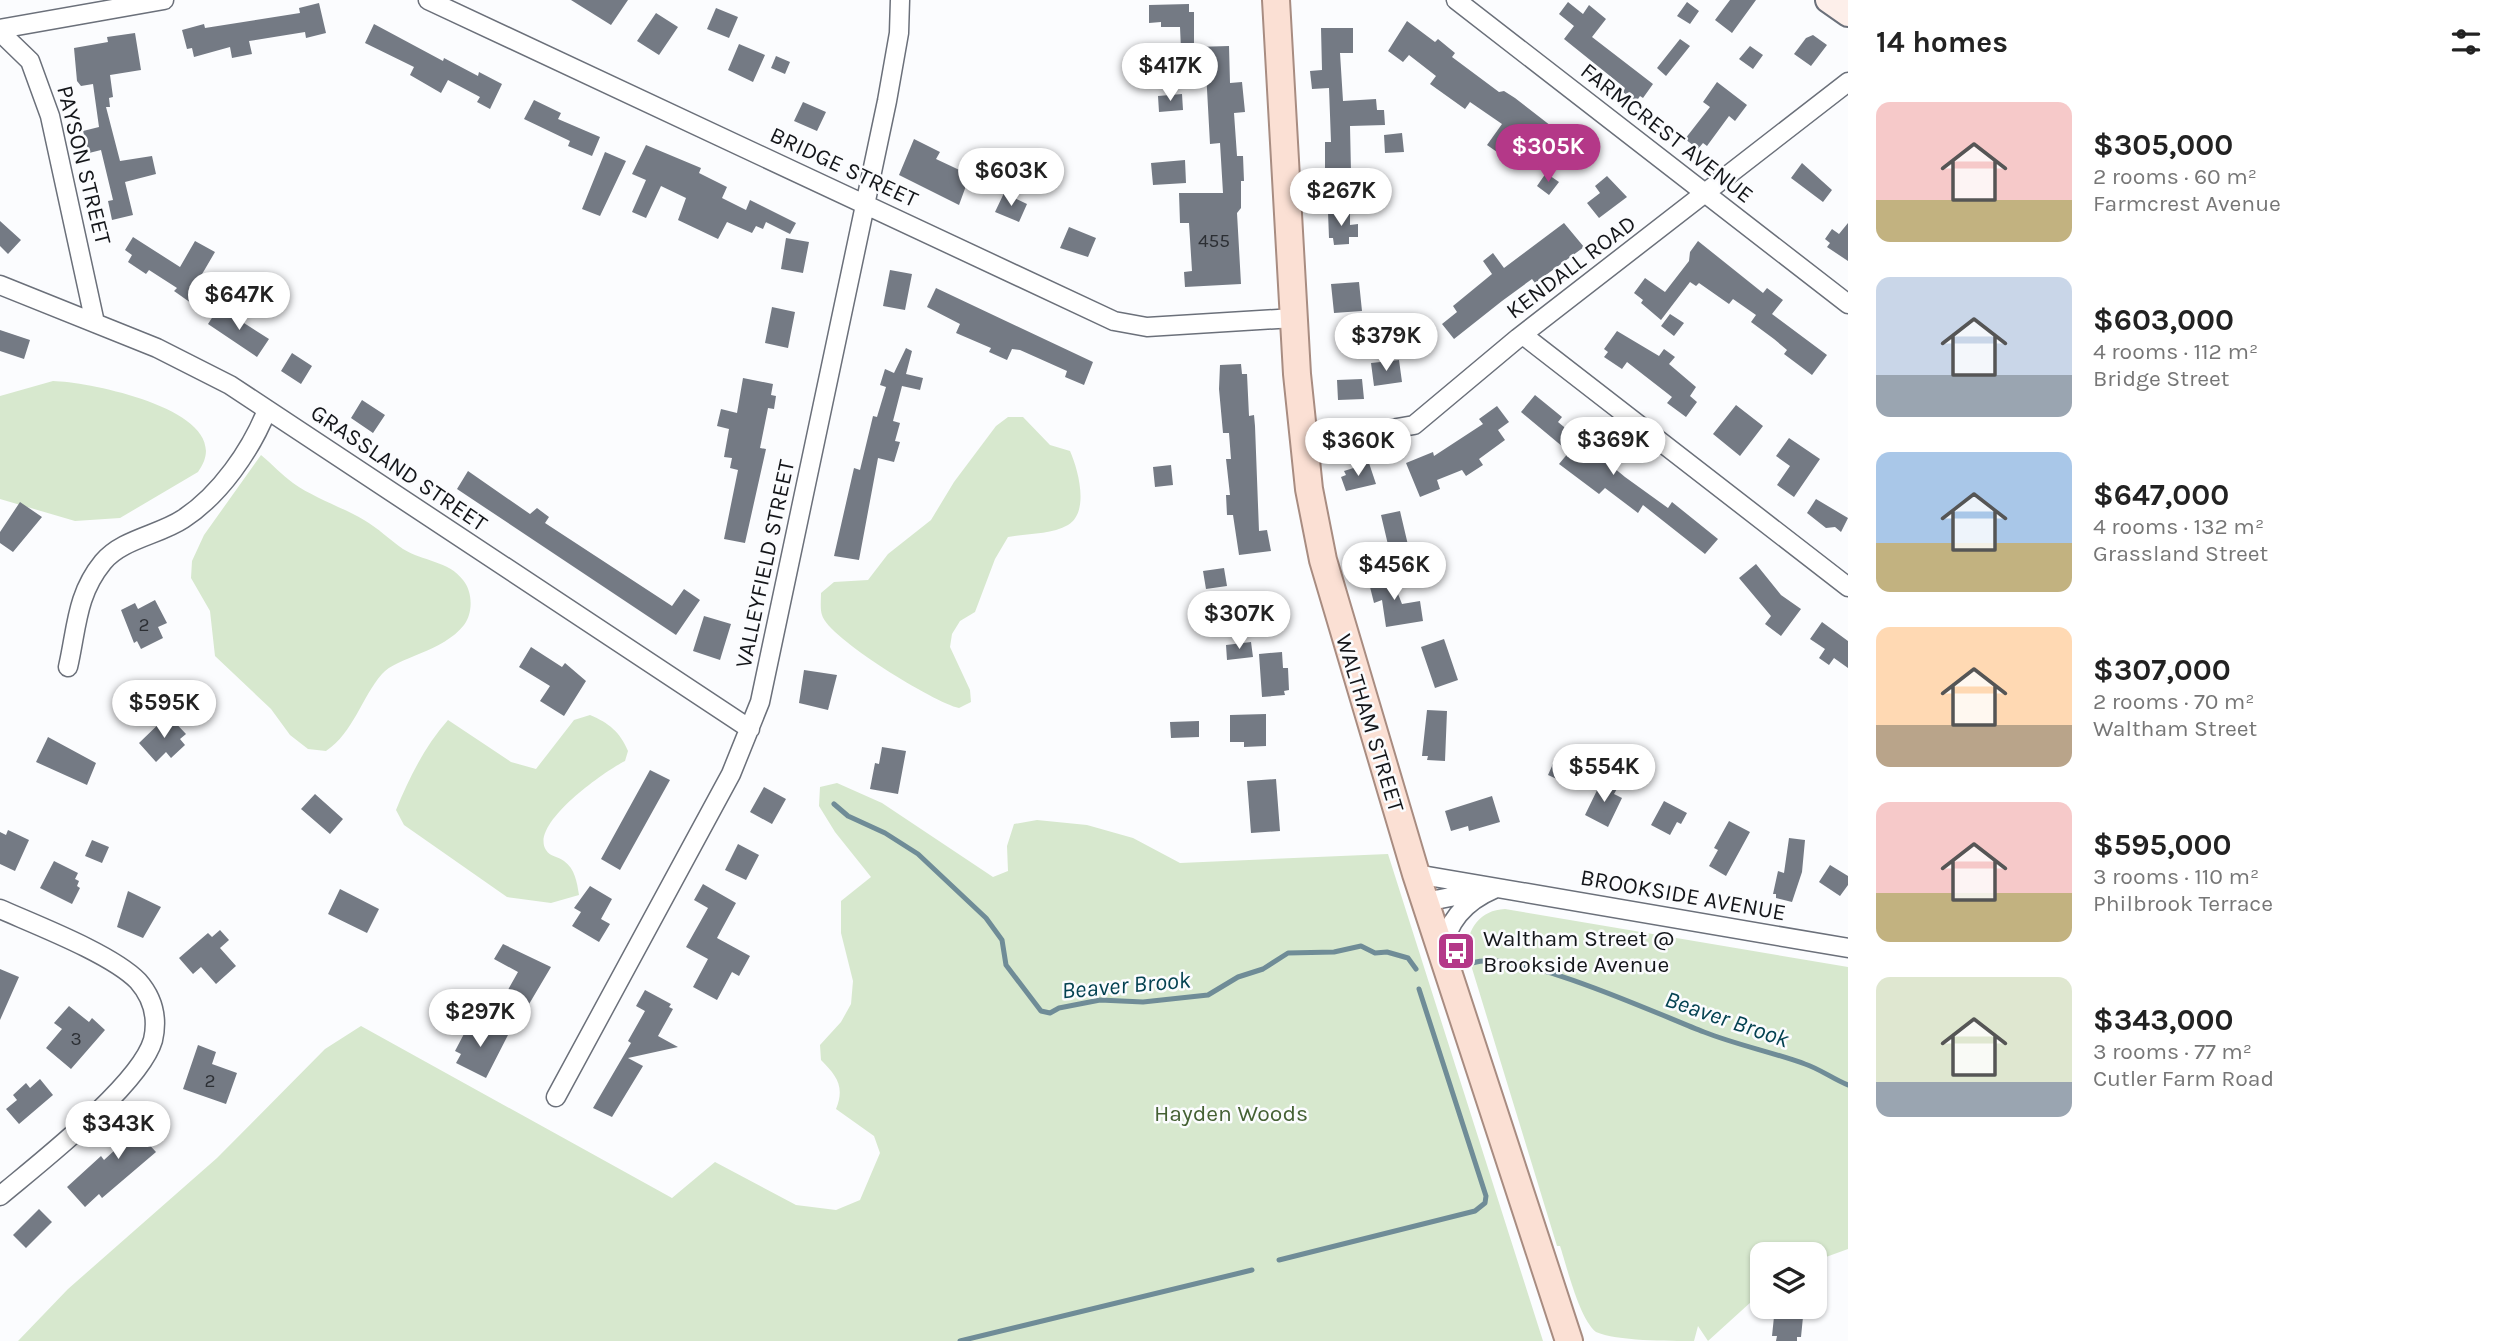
<!DOCTYPE html>
<meta charset="utf-8">
<style>
:root{--surface:#fff;--page:#f2f2f2;--text:#222;--muted:#767676;--accent:#b43888}
body{margin:0;font-family:Karla,sans-serif;background:var(--page);color:var(--text);height:100vh;display:flex;flex-direction:column;font-size:26px;white-space:nowrap}
*{box-sizing:border-box;margin:0}
p{font-size:23px;color:var(--muted)}
.icon{flex:none;width:38px;height:38px;fill:none;stroke:currentColor;stroke-width:2;stroke-linecap:round;stroke-linejoin:round}
.map{position:relative;flex:1;overflow:hidden}
.panel{display:flex;flex-direction:column;background:var(--surface);width:665px}
.panel>*{flex:none}
.fabs{position:absolute;left:1750px;top:1242px;display:grid;gap:14px}
.fabs a{display:grid;place-items:center;width:77px;height:77px;border-radius:14px;background:var(--surface);box-shadow:0 2px 5px #0004;font-size:35px}
.price{position:absolute;translate:-50% -60px;padding:0 16px;border-radius:24px;background:#fff;color:#222;font-size:23px;line-height:46px;filter:drop-shadow(0 2px 4px #0008)}
.price::after{content:'';position:absolute;left:50%;top:42px;width:21px;height:16px;margin-left:-10px;background:inherit;clip-path:polygon(0 0,100% 0,50% 100%)}
.price.on{background:var(--accent);color:#fff}
ul{padding:0;list-style:none}
li{display:flex;align-items:center;gap:21px;height:175px;padding:0 28px}
li span{display:grid;place-items:center;flex:none;width:196px;height:140px;border-radius:14px;color:#555}
li>.icon{margin-inline-start:auto}
span .icon{width:84px;height:84px;fill:#fffc;stroke-width:1}
li b{font-size:30px}
h2{display:flex;justify-content:space-between;align-items:center;height:84px;padding:0 28px;font-size:30px}
main{display:flex;flex:1;min-height:0}
.map>svg:first-child{display:block}
.green{fill:#d7e8ce}
.lines{fill:none;stroke-linecap:round;stroke-linejoin:round}
.stream{stroke:#6f8c97;stroke-width:5}
.building{fill:#747a84}
.street-casing{stroke:#6b707a;stroke-width:21}
.secondary-casing{stroke:#6b707a;stroke-width:28}
.primary-casing{stroke:#a88c81;stroke-width:30}
.street{stroke:#fff;stroke-width:18}
.secondary{stroke:#fdefea;stroke-width:24}
.primary{stroke:#fbe0d4;stroke-width:26}
.labels{text-anchor:middle;dominant-baseline:central;stroke-width:5;stroke-linejoin:round;paint-order:stroke}
.number-label{font-size:19px;fill:#2c2f34}
.street-label{font-size:23px;fill:#14161a;stroke:#fbfcfe}
.poi-label{font-size:23px;fill:#14161a;stroke:#fbfcfe;text-anchor:start}
.park-label{font-size:23px;fill:#456134;stroke:#fbfcfe}
.water-label{font-size:24px;font-style:italic;fill:#044251;stroke:#fbfcfe}
</style>
<main>
<div class="map">
<svg width="1848" height="1341" viewBox="0 0 1848 1341">
<rect width="100%" height="100%" fill="#fbfcfe"/>
<path class="green" d="M53,381C91,382 242,412 198,472L120,518L75,521L0,499V396Z
M1008,417H1023L1050,445L1070,451C1078,469 1090,512 1068,525C1051,535 1027,533 1008,537L995,559L975,612L960,621L952,634L950,647L970,690L971,702L959,708C935,703 828,638 822,615C820,609 821,600 821,593L834,582L868,580L888,554L931,520L954,482L996,426Z
M261,455C272,464 282,475 293,483C314,498 342,507 364,520C378,528 390,540 403,549C422,561 449,561 463,580C473,592 473,613 464,625C443,652 397,657 382,674C361,698 354,732 326,751L308,749L290,735L271,709L215,656L210,611L191,578L192,561L204,535Z
M590,715C609,723 620,732 628,751L625,761C605,771 529,824 546,850C550,857 558,856 564,861C575,869 577,882 579,895L551,903L507,897L404,825L396,810C409,778 425,746 448,720L511,762L536,769L574,720Z
M837,783L882,803L993,877L1008,871L1007,846L1014,824L1037,820L1087,825L1133,838L1180,863L1388,854L1543,1341H18L68,1289L217,1158L325,1049L361,1026L672,1198L715,1162L796,1205L836,1210L860,1200L880,1153L874,1136L836,1109C845,1087 837,1076 821,1060L820,1045L841,1022L851,1004L853,981L841,933V901L871,877L835,832L819,806L820,787Z
M1505,909L1848,967V1249L1815,1261V1255H1762V1292L1708,1341L1698,1326L1694,1341C1669,1341 1616,1341 1596,1332C1579,1318 1567,1267 1560,1246H1557L1467,952C1467,929 1480,910 1505,909Z"/>
<g class="lines">
<path class="stream" d="M834,804L848,816L885,833L918,854L986,918L1002,940L1006,965L1041,1011L1050,1013L1059,1008L1100,1000L1143,1002L1208,995L1238,977L1263,969L1288,953L1334,952L1361,946L1375,953L1387,952L1408,958L1416,969
M1473,963C1516,948 1657,1014 1704,1032C1737,1045 1772,1052 1805,1064C1820,1069 1833,1079 1848,1085
M1279,1260L1475,1211L1485,1203L1486,1196L1419,989
M960,1341L1252,1270"/>
</g>
<path class="building" d="M571,0H628L611,25Z
M1730,0H1756L1732,33L1715,20Z
M1568,2L1583,14L1589,5L1606,19L1592,37L1653,84L1643,98L1640,96L1636,102L1623,92L1625,88L1564,39L1574,26L1559,14Z
M1687,2L1699,11L1690,24L1677,16Z
M319,3L326,33L306,38L305,32L249,41L252,54L232,58L230,47L194,57L192,48L187,49L182,30L204,24L205,28L300,13L299,8Z
M1189,4V12H1194V47L1229,46L1230,83L1242,82L1245,112L1234,113L1237,156H1243L1244,181H1241V208L1237,213L1241,284L1185,287L1184,272L1192,271L1189,223H1180L1179,193H1223L1220,143L1210,144L1206,71L1182,72L1180,27H1161V22L1149,23V5Z
M716,8L738,17L729,38L707,29Z
M656,13L678,27L659,55L637,41Z
M1407,21L1435,42L1438,39L1455,53L1452,57L1499,92L1504,91L1515,98L1573,143L1556,167L1532,150L1527,157L1505,142L1497,152L1487,145L1502,124L1470,102L1465,109L1430,84L1436,76L1409,55L1403,62L1388,51Z
M374,24L443,61L444,58L478,76L479,72L502,84L490,109L477,102L480,97L448,80L441,93L410,75L414,67L365,43Z
M1321,28H1353V53H1340L1343,101L1376,99L1377,110H1384L1385,125L1350,126L1351,172H1347V176H1329V168H1325V142H1331L1329,88L1312,89L1310,71L1322,70Z
M135,33L141,70L110,75L113,97L109,98L110,107H106L120,161L152,156L156,174L125,182L133,215L112,220L108,201L113,200L101,150L89,153L83,131L99,127L93,84L81,86L77,81L74,48L108,42L107,37Z
M1813,35L1827,45L1811,66L1794,54L1806,38Z
M1680,39L1690,46L1666,76L1657,68Z
M739,44L765,55L753,82L728,70Z
M1750,46L1763,55L1753,69L1739,59Z
M776,56L790,62L785,74L771,68Z
M1717,82L1747,105L1735,121L1729,116L1707,146L1703,143L1698,149L1685,139L1710,107L1703,102Z
M1182,94L1183,110L1159,112L1158,96Z
M534,100L561,113L558,119L600,137L592,156L568,146L570,141L524,119Z
M803,102L826,112L817,131L794,121Z
M1402,133L1404,152L1385,153L1384,135Z
M914,139L940,152L936,159L970,175L959,205L899,175Z
M646,145L701,168L699,173L727,187L722,198L746,210L750,200L796,223L790,234L766,222L763,229L756,226L752,233L727,222L718,239L678,220L686,198L661,186L646,218L632,212L646,180L632,174Z
M605,152L626,161L600,216L582,209Z
M1185,160L1186,183L1153,185L1151,163Z
M1802,163L1832,190L1823,202L1791,178Z
M1546,173L1559,182L1549,195L1537,186Z
M1607,176L1627,197L1599,218L1587,203L1600,193L1595,186Z
M1004,193L1027,204L1019,222L995,212Z
M1328,212H1350V225L1358,224V237H1349V244L1334,245L1333,238H1329Z
M0,221L21,240L8,254L0,246Z
M1564,223L1584,247L1535,283L1532,279L1502,301L1454,339L1442,324L1457,312L1453,306L1492,274L1483,261L1493,253L1504,268Z
M1848,223V261L1827,247L1830,243L1825,239L1832,229L1839,234Z
M1069,227L1096,238L1088,257L1060,248Z
M133,237L180,267L195,241L215,252L198,281L204,286L191,303L174,291L177,288L149,270L146,274L128,262L132,255L125,250Z
M786,238L809,242L803,273L781,269Z
M1698,241L1763,293L1767,288L1783,300L1772,314L1827,355L1812,375L1784,354L1787,350L1774,339L1751,322L1756,315L1733,299L1729,304L1699,283L1696,286L1690,282L1661,320L1641,303L1643,300L1634,293L1645,278L1665,292L1689,261L1690,252Z
M890,270L912,274L905,310L883,306Z
M1359,282L1362,311L1334,313L1331,284Z
M936,288L1093,362L1084,385L1065,377L1067,371L1020,350L1012,349L1007,360L989,352L991,348L956,333L960,324L927,307Z
M219,307L269,339L257,357L208,324Z
M772,307L795,312L788,348L765,343Z
M1670,314L1684,323L1674,336L1661,326Z
M0,330L30,340L24,359L0,351Z
M1617,331L1659,356L1664,349L1675,357L1669,364L1696,387L1690,396L1697,402L1686,417L1667,403L1672,397L1627,362L1622,369L1604,357L1608,352L1604,349Z
M906,348L912,351L906,374L923,378L920,390L902,386L893,421L900,423L895,441L900,442L894,462L878,458L859,560L834,556L854,468L860,470L873,416L877,417L886,387L880,385L885,369L894,373Z
M292,353L312,366L301,384L281,371Z
M1399,360L1402,382L1374,386L1371,363Z
M1241,364L1242,374H1247L1249,416L1254,415L1255,426L1259,531L1267,530L1271,551L1239,555L1233,515H1227L1226,495H1230L1226,459H1231L1229,433H1223L1219,389L1220,365Z
M743,378L773,384L771,395L776,396L774,409L768,408L760,448L766,449L745,543L724,539L738,470L730,468L732,458L724,457L729,429L717,426L721,409L737,413Z
M1362,379L1364,399L1338,400L1337,380Z
M1535,395L1562,417L1558,422L1625,477L1668,508L1672,502L1718,539L1705,554L1643,505L1638,513L1605,488L1599,494L1559,464L1569,452L1521,412Z
M362,400L385,415L373,433L351,418Z
M1736,405L1763,426L1740,456L1713,434Z
M1497,406L1509,422L1498,430L1505,440L1479,459L1483,465L1466,476L1462,470L1437,480L1440,489L1420,497L1406,463L1433,452L1434,456L1483,424L1479,419Z
M1789,438L1820,459L1794,497L1777,485L1790,466L1776,456Z
M1369,463L1376,484L1346,491L1341,477L1346,475L1344,471Z
M1171,465L1173,485L1155,487L1153,467Z
M468,471L530,514L537,508L549,517L545,523L672,606L684,589L700,600L676,635L457,489Z
M1816,499L1848,518L1841,532L1835,527L1826,528L1807,513Z
M20,502L42,517L13,552L0,543V532Z
M1400,511L1408,545L1389,549L1381,515Z
M1756,564L1781,595L1801,609L1781,636L1765,624L1771,616L1739,578Z
M1224,568L1227,586L1206,589L1203,571Z
M1389,571L1402,604L1420,601L1423,621L1386,627L1382,600L1374,603L1370,587L1375,586L1372,576Z
M155,600L167,623L158,627L163,638L141,649L137,641L134,643L121,610L135,603L138,609Z
M1240,602L1241,615L1225,616L1224,603Z
M1279,605L1280,626L1255,628L1253,607Z
M704,616L731,624L720,660L693,651Z
M1822,622L1848,641V668L1834,658L1829,665L1819,658L1825,649L1810,639Z
M1444,639L1458,680L1435,688L1421,647Z
M1251,642L1253,657L1227,660L1226,645Z
M531,647L562,667L565,663L586,681L564,716L540,701L550,686L519,667Z
M1282,652L1283,668H1288L1289,690L1284,691L1285,695L1262,697L1259,654Z
M804,670L837,675L828,710L799,703Z
M1427,710L1447,711L1445,761L1427,760L1428,756H1422Z
M1266,714V746L1244,747V742H1230V715Z
M168,715L186,734L180,739L185,745L171,758L166,752L156,762L139,743Z
M1199,721V737L1171,738L1170,722Z
M48,737L96,763L87,785L36,762Z
M882,747L906,751L898,794L870,789L875,763L879,764Z
M1556,757L1578,767L1570,785L1548,775Z
M650,770L670,780L620,870L601,859Z
M1276,779L1280,831L1251,833L1247,781Z
M1602,780L1618,787L1614,794L1622,798L1608,827L1585,815Z
M764,787L786,799L772,824L750,812Z
M315,794L343,819L330,834L301,809Z
M1492,796L1500,822L1469,831L1468,826L1451,831L1445,811Z
M1664,801L1687,813L1681,824L1677,822L1670,835L1651,825Z
M1729,821L1750,832L1726,876L1709,866L1718,850L1714,848Z
M8,830L29,840L15,871L0,864V832L6,835Z
M1789,838L1805,840L1802,872L1792,902L1776,898V894H1773L1778,871L1784,873Z
M92,840L109,847L102,863L85,856Z
M738,844L759,855L746,880L725,870Z
M54,861L78,873L75,879L79,881L77,886L80,888L72,904L40,888Z
M1830,865L1848,876V885L1840,896L1819,882Z
M703,884L736,903L717,938L750,956L739,976L732,972L717,1000L693,987L708,959L686,947L708,908L694,900Z
M590,886L612,899L601,919L610,924L599,942L572,926L581,912L574,908Z
M340,889L379,909L367,933L328,914Z
M128,891L161,907L143,938L117,927Z
M220,930L229,940L220,948L236,966L216,984L201,967L193,974L179,958L208,933L212,937Z
M503,944L551,967L522,1016L500,1004L518,972L494,959Z
M0,969L19,977L0,1020Z
M645,990L671,1004L669,1007L673,1009L658,1036L678,1047L628,1058L643,1066L612,1117L593,1108L631,1043L628,1041L645,1011L636,1006Z
M69,1006L89,1022L92,1018L105,1030L71,1069L46,1048L62,1029L54,1023Z
M485,1023L508,1035L486,1078L456,1063L461,1054L455,1051L466,1030L469,1031L471,1026L481,1031Z
M198,1045L216,1052L212,1064L237,1073L226,1104L183,1089Z
M40,1079L53,1095L19,1124L6,1109L17,1100L13,1095L26,1083L30,1088Z
M153,1106L165,1120L144,1139L156,1152L102,1198L99,1194L85,1207L67,1187L101,1156L104,1160L129,1137L124,1132Z
M39,1209L52,1222L26,1248L13,1235Z
M1775,1307H1804L1801,1337H1797V1341H1776L1777,1336H1772Z"/>
<g class="lines">
<defs>
<path id="street" d="M428,0L1114,321L1147,327L1294,318
M1456,0L1848,304
M0,29L164,0
M0,32L30,61L50,116L95,323
M0,285L157,348L230,385L750,729
M1523,335L1848,587
M1304,444L1414,425L1518,338L1848,82
M68,667C77,628 76,595 103,562C122,539 159,535 183,519C220,495 251,450 267,410
M1416,874L1848,948
M1425,902L1481,891
M0,909C36,925 112,954 138,981C153,998 158,1018 153,1040C140,1085 38,1164 0,1196
M1443,951C1447,921 1466,901 1494,889
M556,1097L731,774L760,702L887,101L899,33L900,0"/>
<path id="secondary" d="M1828,0L1848,14"/>
<path id="primary" d="M1276,0L1297,374L1309,489L1323,560L1416,874L1569,1341"/>
</defs>
<use href="#street" class="street-casing"/>
<use href="#secondary" class="secondary-casing"/>
<use href="#primary" class="primary-casing"/>
<use href="#street" class="street"/>
<use href="#secondary" class="secondary"/>
<use href="#primary" class="primary"/>
</g>
<defs>
<symbol id="bus-square" viewBox="-11 -11 22 22"><rect x="-9" y="-9" width="18" height="18" rx="4" fill="#b43888" stroke="#fbfcfe"/><path d="M-5-6H5V4H4V6H2V4H-2V6H-4V4H-5ZM-3.5-4V0h7V-4ZM-3.5 1.2v1.5H-2V1.2ZM2 1.2v1.5H3.5V1.2Z" fill="#fff"/></symbol>
</defs>
<g fill-rule="evenodd">
<use href="#bus-square" x="1434" y="929" width="44" height="44"/>
</g>
<g class="labels">
<g class="number-label">
<text x="1214" y="241">455</text>
<text x="144" y="625">2</text>
<text x="76" y="1039">3</text>
<text x="210" y="1081">2</text>
</g>
<g class="street-label">
<text transform="translate(1667 133) rotate(38)">FARMCREST AVENUE</text>
<text transform="translate(84 165) rotate(76)">PAYSON STREET</text>
<text transform="translate(844 167) rotate(25)">BRIDGE STREET</text>
<text transform="translate(1571 267) rotate(-37)">KENDALL ROAD</text>
<text transform="translate(399 468) rotate(34)">GRASSLAND STREET</text>
<text transform="translate(765 564) rotate(-78)">VALLEYFIELD STREET</text>
<text transform="translate(1370 723) rotate(73)">WALTHAM STREET</text>
<text transform="translate(1683 895) rotate(10)">BROOKSIDE AVENUE</text>
</g>
<g class="poi-label">
<text x="1483" y="938">Waltham Street @<tspan x="1483" dy="26">Brookside Avenue</tspan></text>
</g>
<g class="park-label">
<text x="1231" y="1113">Hayden Woods</text>
</g>
<g class="water-label">
<text transform="translate(1126 985) rotate(-5)">Beaver Brook</text>
<text transform="translate(1727 1019) rotate(19)">Beaver Brook</text>
</g>
</g>
</svg>
<div class="fabs">
<a><svg class="icon" aria-label="layers" viewBox="0 0 24 24"><path d="M12 4l9 5-9 5-9-5zM3 14l9 5 9-5"/></svg></a>
</div>
<b class="price" style="left:1170px;top:103px">$417K</b>
<b class="price on" style="left:1548px;top:184px">$305K</b>
<b class="price" style="left:1011px;top:208px">$603K</b>
<b class="price" style="left:1341px;top:228px">$267K</b>
<b class="price" style="left:239px;top:332px">$647K</b>
<b class="price" style="left:1386px;top:373px">$379K</b>
<b class="price" style="left:1613px;top:477px">$369K</b>
<b class="price" style="left:1358px;top:478px">$360K</b>
<b class="price" style="left:1394px;top:602px">$456K</b>
<b class="price" style="left:1239px;top:651px">$307K</b>
<b class="price" style="left:164px;top:740px">$595K</b>
<b class="price" style="left:1604px;top:804px">$554K</b>
<b class="price" style="left:480px;top:1049px">$297K</b>
<b class="price" style="left:118px;top:1161px">$343K</b>
</div>
<section class="panel">
<h2>14 homes<svg class="icon" aria-label="filters" viewBox="0 0 24 24"><path d="M4 7h16M4 17h16"/><circle cx="9" cy="7" r="2"/><circle cx="15" cy="17" r="2"/></svg></h2>
<ul>
<li><span style="background:linear-gradient(#f6c9c9 70%,#c2b280 0)"><svg class="icon" aria-label="home" viewBox="0 0 24 24"><path d="M3 11l9-7 9 7M6 9v11h12V9"/></svg></span><div><b>$305,000</b><p>2 rooms · 60 m²</p><p>Farmcrest Avenue</p></div></li>
<li><span style="background:linear-gradient(#c9d6e8 70%,#9aa5b1 0)"><svg class="icon" aria-label="home" viewBox="0 0 24 24"><path d="M3 11l9-7 9 7M6 9v11h12V9"/></svg></span><div><b>$603,000</b><p>4 rooms · 112 m²</p><p>Bridge Street</p></div></li>
<li><span style="background:linear-gradient(#a9c7e8 65%,#c2b280 0)"><svg class="icon" aria-label="home" viewBox="0 0 24 24"><path d="M3 11l9-7 9 7M6 9v11h12V9"/></svg></span><div><b>$647,000</b><p>4 rooms · 132 m²</p><p>Grassland Street</p></div></li>
<li><span style="background:linear-gradient(#ffd9b3 70%,#b9a48a 0)"><svg class="icon" aria-label="home" viewBox="0 0 24 24"><path d="M3 11l9-7 9 7M6 9v11h12V9"/></svg></span><div><b>$307,000</b><p>2 rooms · 70 m²</p><p>Waltham Street</p></div></li>
<li><span style="background:linear-gradient(#f6c9c9 65%,#c2b280 0)"><svg class="icon" aria-label="home" viewBox="0 0 24 24"><path d="M3 11l9-7 9 7M6 9v11h12V9"/></svg></span><div><b>$595,000</b><p>3 rooms · 110 m²</p><p>Philbrook Terrace</p></div></li>
<li><span style="background:linear-gradient(#dfe7d0 75%,#9aa5b1 0)"><svg class="icon" aria-label="home" viewBox="0 0 24 24"><path d="M3 11l9-7 9 7M6 9v11h12V9"/></svg></span><div><b>$343,000</b><p>3 rooms · 77 m²</p><p>Cutler Farm Road</p></div></li>
</ul>
</section>
</main>
